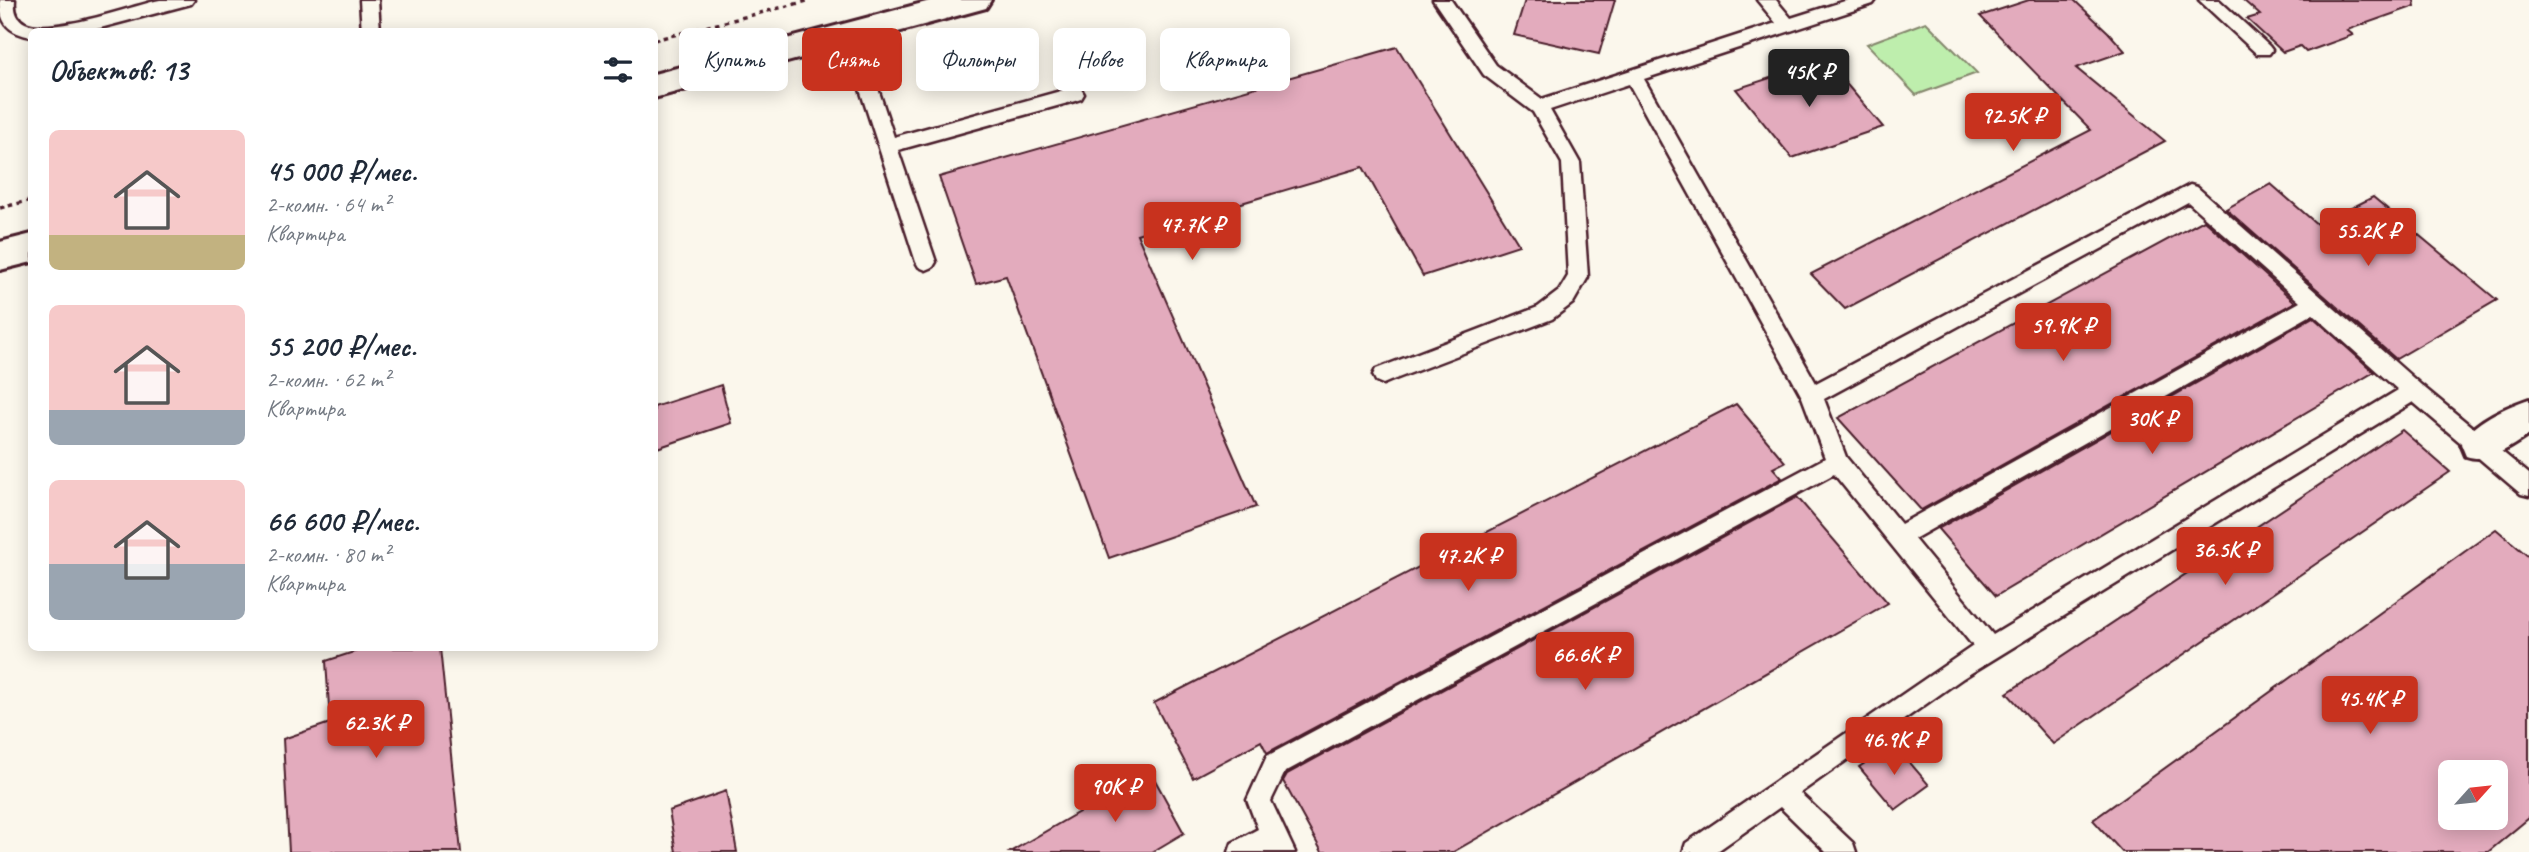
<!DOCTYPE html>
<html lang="ru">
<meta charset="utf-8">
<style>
:root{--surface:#fff;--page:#f2f2f3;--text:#1f2937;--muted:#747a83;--accent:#c8321e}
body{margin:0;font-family:Caveat,sans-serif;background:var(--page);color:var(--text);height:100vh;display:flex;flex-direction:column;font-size:26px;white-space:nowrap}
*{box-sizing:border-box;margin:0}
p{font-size:23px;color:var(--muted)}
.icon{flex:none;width:38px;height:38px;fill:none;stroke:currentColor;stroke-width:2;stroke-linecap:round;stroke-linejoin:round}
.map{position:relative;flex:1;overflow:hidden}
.side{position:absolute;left:28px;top:28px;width:630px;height:623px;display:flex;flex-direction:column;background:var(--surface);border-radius:10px;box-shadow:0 4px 18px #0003}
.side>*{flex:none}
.guide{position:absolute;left:679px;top:28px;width:665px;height:63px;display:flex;gap:14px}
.needle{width:46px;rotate:63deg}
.controls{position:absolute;left:2438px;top:760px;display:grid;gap:14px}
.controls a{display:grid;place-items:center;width:70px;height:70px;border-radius:10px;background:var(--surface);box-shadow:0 4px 18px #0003;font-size:35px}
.price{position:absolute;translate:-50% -60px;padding:0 16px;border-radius:7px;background:var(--accent);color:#fff;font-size:23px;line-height:46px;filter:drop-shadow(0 2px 4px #0008)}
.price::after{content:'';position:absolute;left:50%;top:42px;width:21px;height:16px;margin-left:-10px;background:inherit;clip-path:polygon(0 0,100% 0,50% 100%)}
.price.active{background:#222;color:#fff}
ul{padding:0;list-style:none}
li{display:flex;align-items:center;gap:21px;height:175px;padding:0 21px}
li span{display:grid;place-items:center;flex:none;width:196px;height:140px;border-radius:10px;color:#555}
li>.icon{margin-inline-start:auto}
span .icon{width:84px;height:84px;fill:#fffc;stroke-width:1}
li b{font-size:30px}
h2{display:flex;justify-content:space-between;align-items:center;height:84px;padding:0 21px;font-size:30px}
.pill{padding:0 24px;border-radius:10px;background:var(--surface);box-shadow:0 4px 18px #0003;font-size:24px;line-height:63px}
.pill.active{background:var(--accent);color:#fff}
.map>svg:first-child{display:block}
.green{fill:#beeead;stroke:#84866c;stroke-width:2}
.building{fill:#e3abbd;stroke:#4a1f2b;stroke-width:2;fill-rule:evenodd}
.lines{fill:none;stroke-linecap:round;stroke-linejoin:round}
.lane-casing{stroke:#4a1f2b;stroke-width:5}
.street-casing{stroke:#4a1f2b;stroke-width:6}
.secondary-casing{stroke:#4a1f2b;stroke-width:6}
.path{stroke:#4a1f2b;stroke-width:3.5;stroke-dasharray:4.5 4.5;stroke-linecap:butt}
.lane{fill:#fbf7ec;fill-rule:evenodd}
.street{fill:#fbf7ec;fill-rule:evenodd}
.secondary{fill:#fbf7ec;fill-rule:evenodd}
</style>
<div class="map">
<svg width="2529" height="852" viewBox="0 0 2529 852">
<rect width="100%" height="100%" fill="#fbf7ec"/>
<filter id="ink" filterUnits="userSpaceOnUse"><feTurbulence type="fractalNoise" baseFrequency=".0143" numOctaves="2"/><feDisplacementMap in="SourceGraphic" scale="14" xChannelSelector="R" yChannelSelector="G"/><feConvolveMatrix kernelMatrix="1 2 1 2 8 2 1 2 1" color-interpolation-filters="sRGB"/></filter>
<g filter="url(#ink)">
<path class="green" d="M1926,22L1977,73L1916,95L1867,44Z"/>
<path class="building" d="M1525,0H1615L1599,54L1514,35Z
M2029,0H2074L2108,32L2125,51L2076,68L2165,141L1845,309L1811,274L2091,130L1980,16Z
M2243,0H2414L2415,6L2347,30L2353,35L2306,52L2300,46L2283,52L2247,19L2260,15Z
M1397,47L1519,245L1423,276L1363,167L1137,234L1256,507L1109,558L1006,276L976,284L939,177Z
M1826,60L1883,127L1792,158L1736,89Z
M2271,184L2318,225L2373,197L2497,300L2396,359L2226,209Z
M2204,220L2295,302L1921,510L1838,418Z
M2313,317L2374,372L1996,596L1938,529Z
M721,385L731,423L654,449V407Z
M1736,404L1785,462L1773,468L1782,478L1267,753L1261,741L1193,778L1154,703Z
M2402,430L2450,472L2053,744L2007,693Z
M1797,497L1888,603L1453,852H1322L1283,781L1287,774Z
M2496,529L2529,557V818L2488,852H2122L2093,820ZM2450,772H2496V817H2450Z
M366,648H440L461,852H289L283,739L330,723L326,661Z
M1894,744L1929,785L1895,810L1859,767Z
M1150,771L1184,833L1152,852H1010Z
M726,791L737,852H676L669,811Z"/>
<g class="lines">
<defs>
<path id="lane" d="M0,0H15C14,10 16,18 25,23C51,36 131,6 160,0C171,0 183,0 194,0L191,4L85,32H32V37C8,33 0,23 0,0Z
M360,0H378L380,32H362Z
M1433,0H1451L1496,65L1542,99L1776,23L1757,0H1776L1791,18L1848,0H1876L1873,4L1644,79L1816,383L2190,185L2197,187L2421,385L2529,474V496L2521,494L2413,402L1963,678L1800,793L1853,843L1856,852H1826L1780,807L1716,852H1683L1686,843L1973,646L1834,474L1285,772L1271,801L1295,852H1229L1232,843L1258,829L1247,800L1267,756L1825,458L1802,397L1629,84L1550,110L1580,163L1588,277L1573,303L1552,319L1390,381L1383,384L1376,381L1373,375L1376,369L1538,307L1559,291L1568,276L1562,163L1533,112L1484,75ZM2188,202L2300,302L1901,524L1846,457L1824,399ZM2313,314L2398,390L1993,635L1914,539Z
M2199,0H2219L2269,46L2272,50L2269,54H2257Z
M851,28L860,34L894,137L1075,87L1081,89L1084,94L1081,99L1075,101L898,150L936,262L933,267L926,270L919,267L916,262L842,34Z"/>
<path id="street" d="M2529,399V435C2509,447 2490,464 2466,456L2461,444C2471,422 2506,407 2529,399Z"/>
<path id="secondary" d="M934,0H991L986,8L654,98V74Z
M32,234V262L0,270V242Z"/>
</defs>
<use href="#lane" class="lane-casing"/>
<use href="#street" class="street-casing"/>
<use href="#secondary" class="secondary-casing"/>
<path class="path" d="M654,40L811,0
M0,208L32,200"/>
<use href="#lane" class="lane"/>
<use href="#street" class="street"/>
<use href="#secondary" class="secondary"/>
</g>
</g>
</svg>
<div class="controls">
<a><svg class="needle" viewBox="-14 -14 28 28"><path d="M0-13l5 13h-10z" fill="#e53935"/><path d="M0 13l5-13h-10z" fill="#747a83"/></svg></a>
</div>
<b class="price active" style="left:1809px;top:109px">45K ₽</b>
<b class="price" style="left:2013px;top:153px">92.5K ₽</b>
<b class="price" style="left:1192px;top:262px">47.7K ₽</b>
<b class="price" style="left:2368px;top:268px">55.2K ₽</b>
<b class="price" style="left:2063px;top:363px">59.9K ₽</b>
<b class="price" style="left:2152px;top:456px">30K ₽</b>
<b class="price" style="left:2225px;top:587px">36.5K ₽</b>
<b class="price" style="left:1468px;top:593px">47.2K ₽</b>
<b class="price" style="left:1585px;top:692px">66.6K ₽</b>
<b class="price" style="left:2370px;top:736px">45.4K ₽</b>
<b class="price" style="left:376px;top:760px">62.3K ₽</b>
<b class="price" style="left:1894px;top:777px">46.9K ₽</b>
<b class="price" style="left:1115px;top:824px">90K ₽</b>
<div class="guide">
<a class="pill">Купить</a>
<a class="pill active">Снять</a>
<a class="pill">Фильтры</a>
<a class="pill">Новое</a>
<a class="pill">Квартира</a>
</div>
<section class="side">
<h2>Объектов: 13<svg class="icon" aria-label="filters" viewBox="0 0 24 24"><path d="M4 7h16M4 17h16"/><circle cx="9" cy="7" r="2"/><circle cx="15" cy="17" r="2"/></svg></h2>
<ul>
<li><span style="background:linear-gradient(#f6c9c9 75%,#c2b280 0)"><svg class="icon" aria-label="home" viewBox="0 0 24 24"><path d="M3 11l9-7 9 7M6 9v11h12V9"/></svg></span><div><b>45 000 ₽/мес.</b><p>2-комн. · 64 m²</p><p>Квартира</p></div></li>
<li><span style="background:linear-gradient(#f6c9c9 75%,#9aa5b1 0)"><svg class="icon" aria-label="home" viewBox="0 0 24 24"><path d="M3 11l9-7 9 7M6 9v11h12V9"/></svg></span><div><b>55 200 ₽/мес.</b><p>2-комн. · 62 m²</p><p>Квартира</p></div></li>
<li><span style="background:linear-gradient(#f6c9c9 60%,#9aa5b1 0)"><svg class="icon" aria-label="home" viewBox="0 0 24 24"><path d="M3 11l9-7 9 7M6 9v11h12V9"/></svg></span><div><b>66 600 ₽/мес.</b><p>2-комн. · 80 m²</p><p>Квартира</p></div></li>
</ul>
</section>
</div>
